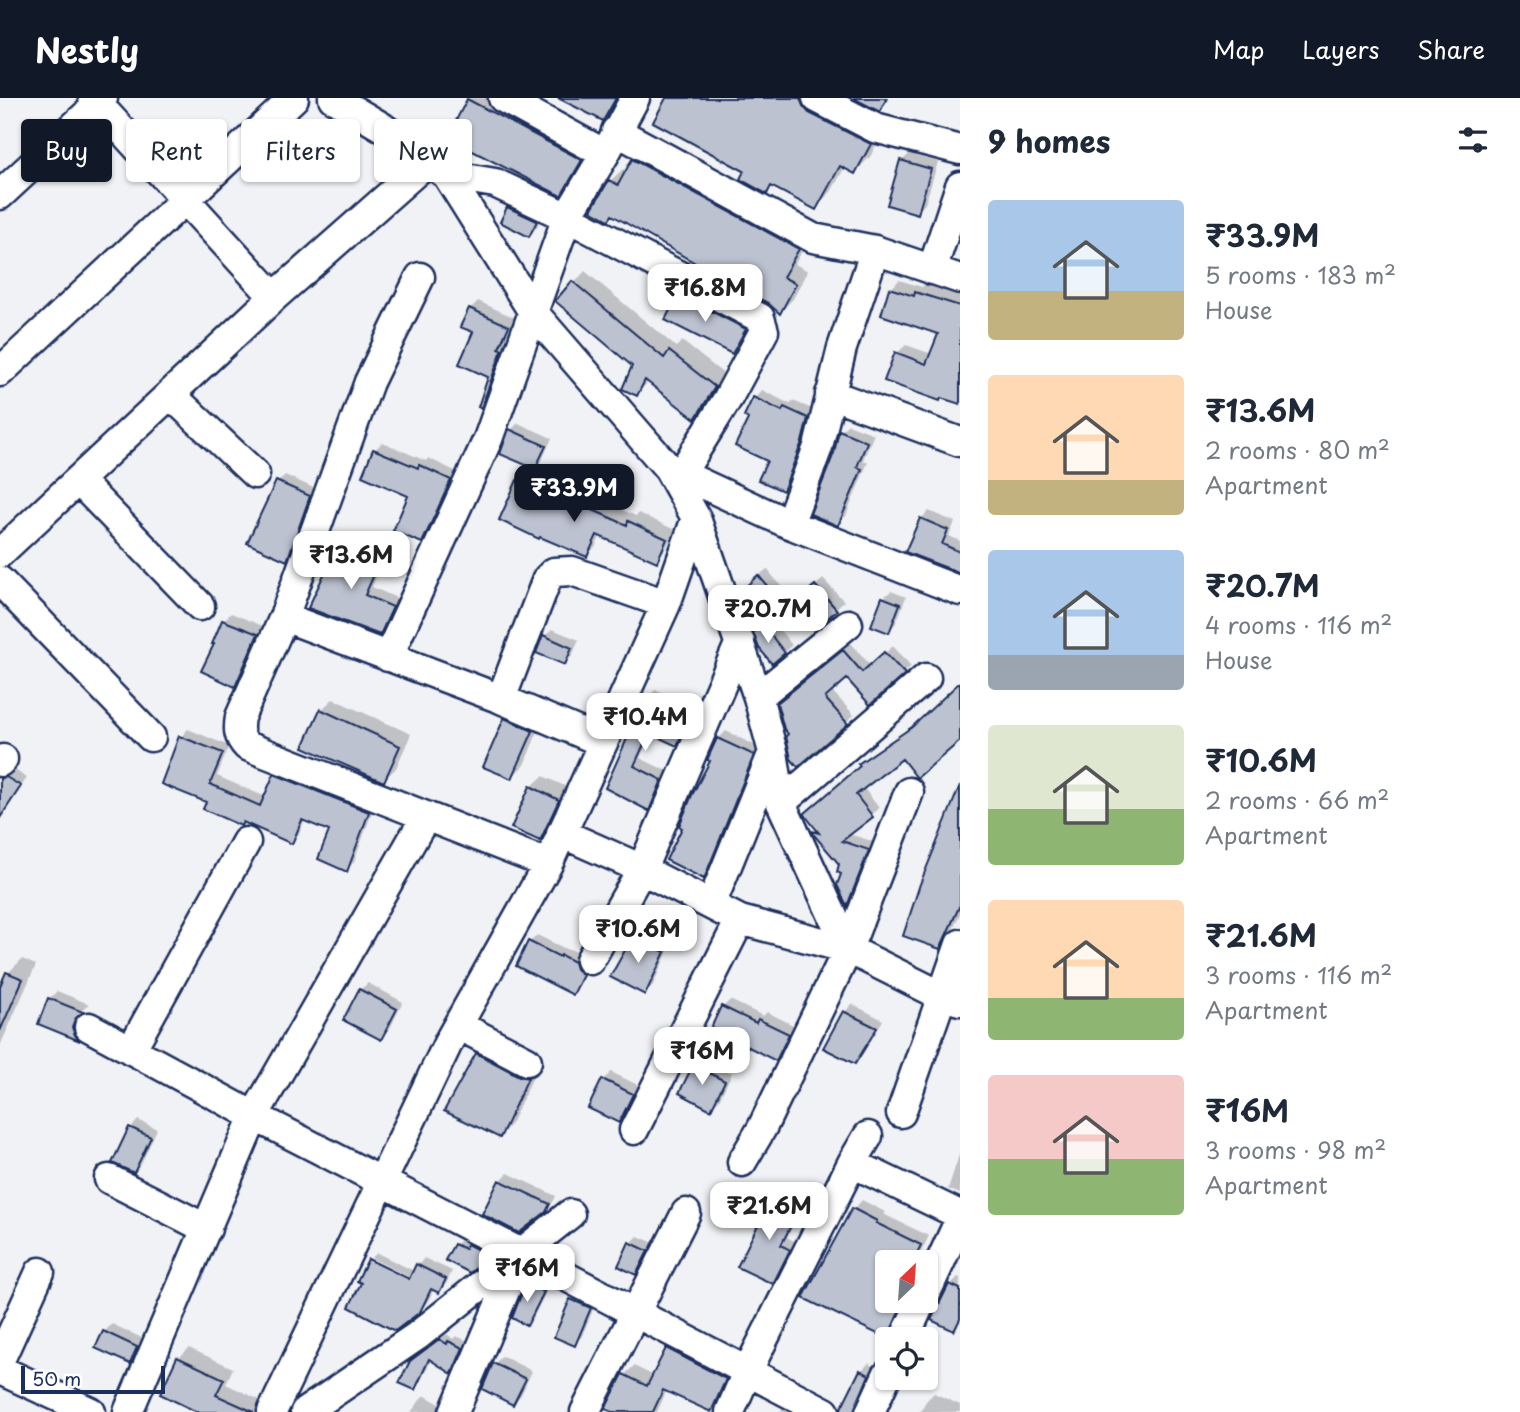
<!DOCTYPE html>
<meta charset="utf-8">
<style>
:root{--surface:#fff;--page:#f2f2f3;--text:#1f2937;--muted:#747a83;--accent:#111827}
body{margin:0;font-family:"Playpen Sans",sans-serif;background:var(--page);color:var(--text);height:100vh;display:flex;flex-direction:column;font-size:26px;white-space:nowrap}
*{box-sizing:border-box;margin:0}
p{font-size:23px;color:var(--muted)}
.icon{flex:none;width:38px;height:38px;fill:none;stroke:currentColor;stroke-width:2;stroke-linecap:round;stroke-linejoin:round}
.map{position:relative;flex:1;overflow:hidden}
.details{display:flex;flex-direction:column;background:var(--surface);width:560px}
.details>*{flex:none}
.banner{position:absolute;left:21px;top:21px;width:665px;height:63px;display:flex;gap:14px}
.needle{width:46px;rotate:25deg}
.controls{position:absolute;left:875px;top:1152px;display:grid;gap:14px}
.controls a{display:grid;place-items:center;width:63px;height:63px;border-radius:7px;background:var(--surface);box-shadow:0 2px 5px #0004;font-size:35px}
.scale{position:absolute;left:21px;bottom:18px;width:144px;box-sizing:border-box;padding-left:7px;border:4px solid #1b2f5e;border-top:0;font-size:19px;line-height:24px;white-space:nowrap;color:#1b2f5e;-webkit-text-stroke:5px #fff;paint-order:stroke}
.price{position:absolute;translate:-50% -60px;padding:0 16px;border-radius:14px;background:#fff;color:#222;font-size:23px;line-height:46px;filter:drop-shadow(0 2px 4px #0008)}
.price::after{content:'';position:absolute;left:50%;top:42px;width:21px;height:16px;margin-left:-10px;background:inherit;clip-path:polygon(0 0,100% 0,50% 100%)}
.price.on{background:var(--accent);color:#fff}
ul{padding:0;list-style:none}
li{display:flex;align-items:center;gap:21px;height:175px;padding:0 28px}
li span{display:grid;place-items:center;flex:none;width:196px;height:140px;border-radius:7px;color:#555}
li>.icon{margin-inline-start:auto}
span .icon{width:84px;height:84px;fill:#fffc;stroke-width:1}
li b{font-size:30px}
h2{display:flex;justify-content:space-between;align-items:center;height:84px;padding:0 28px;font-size:30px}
.pill{padding:0 24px;border-radius:7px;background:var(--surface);box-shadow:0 2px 5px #0004;font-size:24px;line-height:63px}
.pill.on{background:var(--accent);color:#fff}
header{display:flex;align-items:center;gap:42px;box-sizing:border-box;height:98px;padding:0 35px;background:var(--accent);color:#fff}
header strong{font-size:33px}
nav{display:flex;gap:38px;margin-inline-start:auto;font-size:24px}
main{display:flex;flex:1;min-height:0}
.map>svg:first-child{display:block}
.shadow{fill:#0003}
.building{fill:#bcc2d0;stroke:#1b2f5e;stroke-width:2}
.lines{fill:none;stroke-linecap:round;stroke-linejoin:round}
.minor-casing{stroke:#1b2f5e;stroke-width:33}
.minor{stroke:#fff;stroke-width:28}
</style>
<header>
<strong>Nestly</strong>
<nav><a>Map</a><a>Layers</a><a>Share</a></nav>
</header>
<main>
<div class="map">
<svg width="960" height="1314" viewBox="0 0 960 1314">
<rect width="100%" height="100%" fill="#f1f2f5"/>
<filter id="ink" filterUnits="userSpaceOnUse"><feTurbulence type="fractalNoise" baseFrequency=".0143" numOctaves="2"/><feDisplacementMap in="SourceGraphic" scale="14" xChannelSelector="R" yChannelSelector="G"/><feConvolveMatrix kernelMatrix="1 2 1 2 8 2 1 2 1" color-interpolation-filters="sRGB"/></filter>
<g filter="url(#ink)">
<path class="shadow" d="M470,0H510L596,46L576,80L560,95L449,40Z
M561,0H621L603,21Z
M667,0H826L885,30L870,59L855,74L845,69L831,94L815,109L774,87L766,94L746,72Z
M646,49L810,138L795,166L808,173L793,201L780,214L769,204L613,116L610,83L623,71L627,73L633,62Z
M909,56L938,64L925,106L917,114L902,63Z
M516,103L543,115L537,129L529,137L509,110Z
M585,173L676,249L682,243L725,277L706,308L695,319L649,283L637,296L634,268L558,203Z
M899,182L922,189L925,186L960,198V304L897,255L906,247L932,256L940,235L891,191Z
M691,185L756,219L744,243L732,254L680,197Z
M478,203L515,220L505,242L509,244L489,300L481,308L490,278L475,233L470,211Z
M762,292L790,306L793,303L815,312L809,335L791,384L783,391L750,320L746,318L755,300Z
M518,325L552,340L542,362L534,369L511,332Z
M848,326L874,336L863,362L868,364L846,418L838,425L835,355L841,333Z
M382,344L426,363L428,360L457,374L429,436L421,443L410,397L375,352Z
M528,374L570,394L573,391L636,418L639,415L675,432L665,452L656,461L601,437L596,448L587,457L540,438L519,383Z
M285,377L316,391L294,453L286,461L278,384Z
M929,413L955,424L949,438L960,443V473L921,421Z
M348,439L386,455L372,489L399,501L387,528L379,535L340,446Z
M767,471L789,498L765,520L749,486Z
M823,481L844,503L820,525L807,495Z
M891,493L906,499L896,525L889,533L883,500Z
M231,515L265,529L242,579L235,587L216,546L223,523Z
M771,521L792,547L784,554L755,535Z
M552,531L579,542L572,558L565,565L545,538Z
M851,545L871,568L893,548L911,568L904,575L847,578L831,592L854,617L798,666L790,636L787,598Z
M960,586V642L902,658L863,689L879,710L849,736L875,744L854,799L847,805L841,766L814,733L862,668L861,666L922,622Z
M655,592L695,612L684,638L677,646L652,634L640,660L669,674L656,704L649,711L607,689L647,600Z
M333,601L411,636L396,670L384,682L321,612Z
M517,609L543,621L524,667L512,679L505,621Z
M188,631L229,648L217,678L266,699L275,677L283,670L375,706L354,764L347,771L331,732L305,721L299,736L291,744L244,723L241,726L209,703L163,685L181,639Z
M726,633L760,650L711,771L703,778L684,729L712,662L718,641Z
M15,672L27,680L2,715L0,687Z
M543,678L569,690L552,729L540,741L531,689Z
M960,707V816L948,842L940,849Z
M642,831L671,846L653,887L645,895L635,839Z
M537,837L568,852L570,851L581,856L589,868L580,887L572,894L530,844Z
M22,861L36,867L0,948V892L8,875Z
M368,885L403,904L389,932L381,940L360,892Z
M57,893L89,906L81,913L79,920L86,934L80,941L40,925L49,901Z
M730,902L763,918L767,914L795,928L783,953L775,961L723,909Z
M852,906L883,922L863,956L855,964L845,914Z
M489,944L538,968L511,1026L499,1038L477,956Z
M702,960L732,975L719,1002L711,1009L694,968Z
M611,974L640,988L626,1016L619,1023L590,1009L604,982Z
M138,1022L157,1031L141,1066L134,1073L131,1030Z
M960,1054V1096L948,1091Z
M508,1075L556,1098L553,1104L545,1112L500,1083Z
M781,1092L805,1104L787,1139L796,1144L780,1176L772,1184L740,1168L774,1100Z
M862,1102L885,1114L883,1116L929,1138L918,1160L925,1164H887V1202H908L896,1230L887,1239L805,1199L854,1111Z
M638,1138L654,1145L643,1167L636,1175L631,1145Z
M463,1139L492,1153L484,1161L455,1147Z
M377,1155L414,1173L424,1160L452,1173L446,1186L439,1193L434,1191L427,1205L419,1213L360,1182L370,1162L416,1187L417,1183L371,1160Z
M535,1179L550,1186L534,1218L526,1225L528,1186Z
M958,1179L960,1180L958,1230L934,1221L950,1187Z
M579,1194L597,1202L582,1238L574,1246L571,1202Z
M112,1226L144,1241L137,1256L130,1264L104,1234Z
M447,1236L453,1241L456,1238L468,1243L458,1268L452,1274L432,1261L420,1284L414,1290L418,1257Z
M677,1241L734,1271L719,1304L710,1313L667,1292L657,1314H617L624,1277L634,1268L654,1278L667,1251Z
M189,1250L233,1270L226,1286L266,1305L267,1314H201L179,1260Z
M502,1258L532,1273L521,1297L513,1305L494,1266Z
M869,1265L875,1269L861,1301L854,1308L861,1273Z
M934,1295L960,1307V1314H920L926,1303Z
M424,1297L445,1309L448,1314H411Z
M790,1301L811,1314H780Z"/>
<path class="building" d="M558,0H616L603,23Z
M666,0H800L803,8L809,15L871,46L855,76L840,68L816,112L771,88L767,96L740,81L744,73L653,24Z
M853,0H887L880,14Z
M467,1L582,62L561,98L447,40Z
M632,61L799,151L783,179L796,186L780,216L768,205L694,167L695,165L612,117L609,122L591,112L609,82L618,87Z
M900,62L931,71L918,116L887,107Z
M507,109L537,123L529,139L500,124Z
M572,183L664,260L669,253L715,289L695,321L645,282L637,298L622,291L632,268L555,203Z
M889,190L914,198L915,194L960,208V306L941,300L940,303L884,283L895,254L926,266L938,236L881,217Z
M678,196L746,231L732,256L665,222Z
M469,210L509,228L499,250L502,252L481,310L478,309L488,279L459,266L473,234L460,229Z
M753,299L782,313L784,309L808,320L802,344L783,393L758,382L767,363L735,348L748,321L744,318Z
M509,331L546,348L535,371L500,356Z
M839,332L867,344L857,369L862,371L838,428L810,416L834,355Z
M373,351L418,370L419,367L451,382L422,445L393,433L408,398L362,378Z
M517,382L561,403L563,399L627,427L628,423L667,441L657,464L597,437L587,459L540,439L539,441L499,422Z
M276,383L310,398L287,463L247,445Z
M920,420L948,432L942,446L960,454V475L905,454Z
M339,445L380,463L365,497L393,509L380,537L308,510Z
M758,477L783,507L765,522L740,494Z
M815,487L837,512L820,527L797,502Z
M882,499L900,506L889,535L871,528Z
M222,522L258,536L235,589L201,573L214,546H212Z
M763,527L785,555L772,566L759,550L753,534Z
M543,537L572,550L565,567L536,555Z
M843,552L862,574L884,554L905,576L870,607L847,581L825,600L848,626L798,669L791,661L786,638L788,636L784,631L777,605Z
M960,584V643L917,680L902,661L856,697L873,719L842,743L869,752L847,808L837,787L841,776L837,774L839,766L814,737L812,733L819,735L804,716L860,668L858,666L912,629Z
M646,598L689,620L677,648L649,635L634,668L662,682L649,713L605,690Z
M320,611L400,648L384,684L303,649Z
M504,620L533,633L512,681L483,669Z
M179,638L223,655L210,686L260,708L274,676L369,714L347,774L318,761L329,733L302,722L292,746L243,724L241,728L203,711L206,704L161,686Z
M717,640L754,657L704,781L666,762L682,730L679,728L692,697L710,663L707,662Z
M6,679L21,688L0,720V680Z
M960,687V807L940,851L903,838L920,786Z
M530,688L559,702L540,743L511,730Z
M633,838L665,854L645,897L610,879Z
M528,843L560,859L561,857L574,864L576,871L583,877L573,897L516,868Z
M6,874L23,881L0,933V888Z
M359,891L397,911L381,942L343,922Z
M48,900L83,914L75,921L72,929L75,937L80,943L38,926Z
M721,908L756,925L758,921L789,936L776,963L711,930Z
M843,913L877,930L855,966L823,950Z
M476,955L519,978L528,980L500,1040L444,1013Z
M693,967L725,983L711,1012L679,995Z
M602,981L633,996L619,1025L588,1010Z
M129,1029L151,1039L134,1075L112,1065Z
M499,1082L550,1106L546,1114L519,1135L482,1116Z
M772,1099L799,1112L781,1147L790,1152L773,1186L737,1169Z
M852,1110L877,1123L876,1125L921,1147L913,1164H887V1202H904L888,1241L803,1200Z
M629,1144L648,1153L636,1177L618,1168Z
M454,1146L465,1151L467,1146L488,1157L485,1162L470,1175L445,1162Z
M368,1161L409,1181L416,1166L446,1181L439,1195L431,1191L420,1214L395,1233L349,1209L361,1185L357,1183Z
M526,1185L544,1194L527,1228L512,1220Z
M949,1186L960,1191V1221L954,1233L931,1222Z
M570,1201L591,1210L575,1248L554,1239Z
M103,1233L137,1249L130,1266L95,1250Z
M439,1241L447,1246L448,1243L463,1250L452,1276L429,1261L415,1292L399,1285L410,1263Z
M666,1250L726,1281L711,1314L663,1292L653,1314H613L605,1311L623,1276L647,1288Z
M177,1259L224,1281L216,1297L254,1314H197L160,1296Z
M493,1265L526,1281L513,1307L482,1291Z
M860,1272L869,1277L854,1314H842L841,1310Z"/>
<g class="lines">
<defs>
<path id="minor" d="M103,0L98,6L274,199L427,64
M333,0L382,29L447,77L495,85L567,119L760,220L764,233L728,300L681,376
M503,0L605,56
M817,0L875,30L960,52
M616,33L813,140L875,152L842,250L818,349L789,426
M447,77L533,214L668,370L696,420L758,599L773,654L781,705L848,851
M0,97L98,6L93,0
M875,152L960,181
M932,172L960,88
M420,179L369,284L284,519L240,619C238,631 238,639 247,648L548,766L666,506L696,420
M0,274L294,0
M170,296L255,376
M830,296L960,344
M668,370L789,426L960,493
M78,382L200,508
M0,455L274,199
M0,483L151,639
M284,519L501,601L602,644
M388,559L488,341L567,119L605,56L635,0
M758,599L848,526
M501,601L547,481L554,474L572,473L666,506
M0,664L3,661
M781,705L926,580
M561,735L631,766L740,822L848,851L942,898L960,903
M711,807L773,654
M590,862L642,771L740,544
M458,927L527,963
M89,929L254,1018L521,1155
M131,952L246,744
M901,1015L960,846
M634,1032L740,822
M742,1064L762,1030L848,851L909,694
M852,1065L960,1117
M109,1081L207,1131
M926,1195L960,1121
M904,1241L922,1202
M0,1262L40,1174
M0,1272L91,1314
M128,1314L254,1018L426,718
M272,1314L450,941L548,766
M305,1314L417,1238L521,1155L825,1314
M454,1314L521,1155L570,1116
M585,1314L686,1115
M730,1314L747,1274L852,1065L868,1038
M870,1314L887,1277"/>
</defs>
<use href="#minor" class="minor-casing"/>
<use href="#minor" class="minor"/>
</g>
</g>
</svg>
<div class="controls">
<a><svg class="needle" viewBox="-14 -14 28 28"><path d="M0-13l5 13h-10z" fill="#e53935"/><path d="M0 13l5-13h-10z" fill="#747a83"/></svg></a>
<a><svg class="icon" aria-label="locate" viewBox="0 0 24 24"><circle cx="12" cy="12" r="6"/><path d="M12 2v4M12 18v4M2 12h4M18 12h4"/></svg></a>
</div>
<div class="scale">50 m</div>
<b class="price" style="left:705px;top:226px">₹16.8M</b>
<b class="price on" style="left:574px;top:426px">₹33.9M</b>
<b class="price" style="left:351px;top:493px">₹13.6M</b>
<b class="price" style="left:768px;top:547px">₹20.7M</b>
<b class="price" style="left:645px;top:655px">₹10.4M</b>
<b class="price" style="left:638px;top:867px">₹10.6M</b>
<b class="price" style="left:702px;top:989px">₹16M</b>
<b class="price" style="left:769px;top:1144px">₹21.6M</b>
<b class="price" style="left:527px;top:1206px">₹16M</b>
<div class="banner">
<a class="pill on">Buy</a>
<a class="pill">Rent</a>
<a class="pill">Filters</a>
<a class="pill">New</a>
</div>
</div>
<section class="details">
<h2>9 homes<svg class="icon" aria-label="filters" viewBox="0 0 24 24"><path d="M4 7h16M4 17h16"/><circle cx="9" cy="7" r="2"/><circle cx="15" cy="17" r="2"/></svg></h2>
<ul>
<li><span style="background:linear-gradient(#a9c7e8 65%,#c2b280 0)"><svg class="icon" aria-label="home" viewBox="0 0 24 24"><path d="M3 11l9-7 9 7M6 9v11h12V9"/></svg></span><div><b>₹33.9M</b><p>5 rooms · 183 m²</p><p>House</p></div></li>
<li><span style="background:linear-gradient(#ffd9b3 75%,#c2b280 0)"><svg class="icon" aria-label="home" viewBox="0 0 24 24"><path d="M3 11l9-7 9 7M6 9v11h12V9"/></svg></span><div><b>₹13.6M</b><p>2 rooms · 80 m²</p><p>Apartment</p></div></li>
<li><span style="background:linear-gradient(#a9c7e8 75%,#9aa5b1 0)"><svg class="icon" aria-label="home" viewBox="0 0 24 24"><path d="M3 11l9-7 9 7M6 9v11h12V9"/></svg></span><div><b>₹20.7M</b><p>4 rooms · 116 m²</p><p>House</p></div></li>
<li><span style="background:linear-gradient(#dfe7d0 60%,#8fb573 0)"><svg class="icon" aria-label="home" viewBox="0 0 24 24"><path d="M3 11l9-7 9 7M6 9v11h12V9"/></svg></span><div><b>₹10.6M</b><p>2 rooms · 66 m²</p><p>Apartment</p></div></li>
<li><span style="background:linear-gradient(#ffd9b3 70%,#8fb573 0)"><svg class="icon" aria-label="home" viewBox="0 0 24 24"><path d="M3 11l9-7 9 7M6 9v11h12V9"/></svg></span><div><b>₹21.6M</b><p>3 rooms · 116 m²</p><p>Apartment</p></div></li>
<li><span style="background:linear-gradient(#f6c9c9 60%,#8fb573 0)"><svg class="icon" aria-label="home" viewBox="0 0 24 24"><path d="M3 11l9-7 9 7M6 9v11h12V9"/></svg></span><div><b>₹16M</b><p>3 rooms · 98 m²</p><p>Apartment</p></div></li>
</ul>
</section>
</main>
